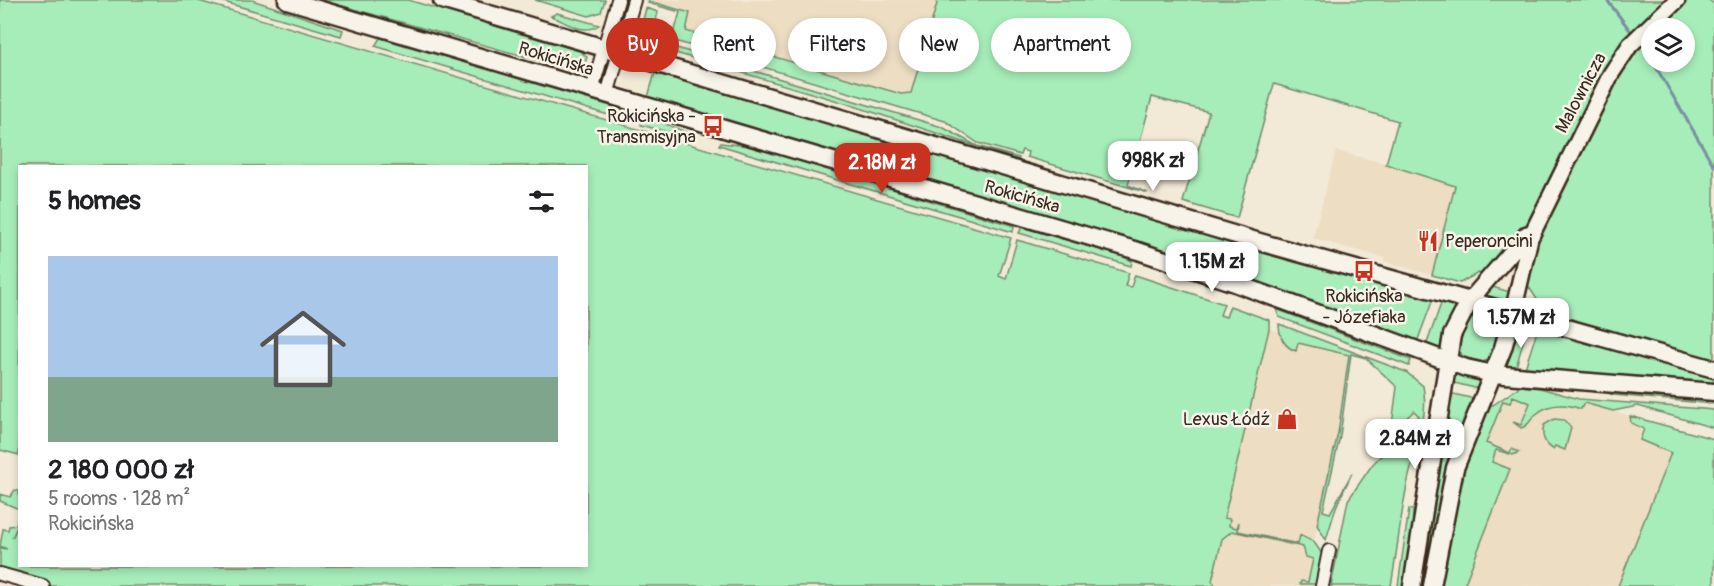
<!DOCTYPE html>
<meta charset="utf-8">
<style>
:root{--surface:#fff;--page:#f6f6f6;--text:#202124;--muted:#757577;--line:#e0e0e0;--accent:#c8321e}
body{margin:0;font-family:Pangolin,sans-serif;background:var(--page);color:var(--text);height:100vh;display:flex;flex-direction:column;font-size:22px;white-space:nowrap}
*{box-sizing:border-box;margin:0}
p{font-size:20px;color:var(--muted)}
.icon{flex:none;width:33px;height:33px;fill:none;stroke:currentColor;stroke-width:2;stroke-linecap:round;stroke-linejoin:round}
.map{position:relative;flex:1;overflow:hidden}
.panel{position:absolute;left:18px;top:165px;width:570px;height:402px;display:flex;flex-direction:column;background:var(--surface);border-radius:0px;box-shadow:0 3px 9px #0003}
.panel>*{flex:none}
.top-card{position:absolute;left:606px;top:18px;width:570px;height:54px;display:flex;gap:12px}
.tools{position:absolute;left:1641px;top:18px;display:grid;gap:12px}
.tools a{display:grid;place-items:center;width:54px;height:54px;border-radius:50%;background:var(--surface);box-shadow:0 3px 9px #0003;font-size:30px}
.price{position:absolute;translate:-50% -51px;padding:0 14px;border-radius:12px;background:#fff;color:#222;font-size:20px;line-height:39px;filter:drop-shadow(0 2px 3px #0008)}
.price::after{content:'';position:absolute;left:50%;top:36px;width:18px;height:14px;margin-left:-9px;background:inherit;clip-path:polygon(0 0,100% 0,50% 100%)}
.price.active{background:var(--accent);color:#fff}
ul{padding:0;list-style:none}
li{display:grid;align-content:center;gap:12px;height:318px;padding:0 30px}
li+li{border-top:2px solid var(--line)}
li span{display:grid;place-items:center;height:186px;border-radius:0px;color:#555}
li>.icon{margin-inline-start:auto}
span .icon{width:108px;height:108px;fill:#fffc;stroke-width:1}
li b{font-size:26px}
h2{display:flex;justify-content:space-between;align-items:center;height:72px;padding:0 30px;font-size:26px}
.tag{padding:0 21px;border-radius:27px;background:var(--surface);box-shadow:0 3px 9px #0003;font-size:21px;line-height:54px}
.tag.active{background:var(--accent);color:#fff}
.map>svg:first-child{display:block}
.built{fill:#ecddc3}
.green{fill:#a7edb9;stroke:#718c6c;stroke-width:1.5}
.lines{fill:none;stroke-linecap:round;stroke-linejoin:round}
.stream{stroke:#798fa4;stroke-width:3}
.minor-casing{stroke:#3b2a1e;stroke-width:16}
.tertiary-casing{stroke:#3b2a1e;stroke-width:20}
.secondary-casing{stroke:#3b2a1e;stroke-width:21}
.minor{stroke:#f7f3e8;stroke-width:12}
.tertiary{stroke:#f7f3e8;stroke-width:15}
.secondary{stroke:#f7f3e8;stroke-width:16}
.labels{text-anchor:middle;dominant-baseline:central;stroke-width:5;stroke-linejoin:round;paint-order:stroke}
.street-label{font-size:18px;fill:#3b2a1e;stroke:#f7f3e8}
.poi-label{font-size:18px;fill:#3b2a1e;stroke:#f7f3e8;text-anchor:end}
</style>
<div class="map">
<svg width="1714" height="586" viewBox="0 0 1714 586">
<rect width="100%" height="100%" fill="#f2e9d7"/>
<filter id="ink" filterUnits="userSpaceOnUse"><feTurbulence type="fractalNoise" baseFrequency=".0167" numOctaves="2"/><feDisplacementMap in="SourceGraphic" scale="12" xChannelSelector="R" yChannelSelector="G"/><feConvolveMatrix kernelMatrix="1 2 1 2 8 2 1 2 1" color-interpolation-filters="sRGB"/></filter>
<g filter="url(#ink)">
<path class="built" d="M641,0H938L911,93L901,94L685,31L690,13Z
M1336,151L1411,170L1455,186L1432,275L1384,261L1385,258L1313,238Z
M1266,328L1350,353L1339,435L1314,541L1321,550L1316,586H1210L1222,522Z
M1528,387L1689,433L1629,586H1453L1490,407L1510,394Z"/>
<path class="green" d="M0,0H195L1011,238L999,276L1006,279L1017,240L1129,273L1125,286L1131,287L1135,275L1224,304L1220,315L1226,317L1230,306L1269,320V329L1224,518L1230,519L1229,526L1237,528L1239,522L1238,531L1298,544L1300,535L1314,542L1322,554L1317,584H1300L1301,581L1308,582L1313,559L1306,557L1303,547L1232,531L1222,539L1212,581L1216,586H26L29,577L0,568V548L7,549L0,546L3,529L8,530L9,526L16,525L19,509L0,501V494L10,497L15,490L19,491V522L12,538L19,524L20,566H586V166H20L19,455L0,450Z
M217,0H252L343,30L341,36Z
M321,0H408L580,51L587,57L583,69L574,70Z
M535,0H605L601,12L589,16Z
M938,0H1666L1617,52L1529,222L1485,275L1478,273L1460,283L1432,275L1455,186L1386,164L1398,121L1274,84L1237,218L1183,202L1209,112L1152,97L1128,185L1148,193L1027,157L1028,152L1022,150L1020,155L978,143L945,121L648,33L642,24L646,8L658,12L655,24L675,30L680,12L648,3L649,1L690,13L686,31L901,94L911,93Z
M1684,0H1709L1714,4V360L1555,315L1542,307L1527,284L1534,242L1623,62L1651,32L1652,62H1684V28H1655Z
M557,13L599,25C583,36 566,22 551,16Z
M380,38L628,111L622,118L615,117L375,46Z
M663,44L942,127L977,146L1019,158L1018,160L845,103L662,49Z
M655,73L1280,257L1433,299L1417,342L1193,259L648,97Z
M643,115L688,133L686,137L641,125Z
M720,143L749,146L1014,226L1013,232L719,145Z
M1022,227L1122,256L1132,261L1131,266L1019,233Z
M1489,286L1510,292L1509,303L1481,298Z
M1442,301L1455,305L1457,308L1441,350L1426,346Z
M1276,309L1411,360L1409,366L1279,317Z
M1483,312L1496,317L1502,324L1492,358L1483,362L1463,357L1456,345L1472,313Z
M1519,323L1528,325L1516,367L1504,365Z
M1279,324L1406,372L1423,386C1430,418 1413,454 1407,485C1400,519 1397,553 1391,586H1331L1348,500L1372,465L1419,416L1414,411L1391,432L1397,387L1366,358L1351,354L1340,436L1323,511L1330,513L1352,473L1336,507L1326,540L1317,525L1338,433L1349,355L1298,343L1296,351C1284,347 1279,336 1279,324Z
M1538,328L1714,378V384L1525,368Z
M1452,372L1484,376L1479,389L1450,382Z
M1521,386L1540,388L1579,399L1714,410V428L1638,406L1613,411L1584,403L1581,409C1565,403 1548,403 1535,415C1529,421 1529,426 1521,428L1513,422L1521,425L1530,403L1513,396L1510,403L1503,401L1486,443L1510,453L1512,449L1519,452L1513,455L1496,450L1492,462L1510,469L1465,583L1464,586H1439L1460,475L1487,404L1493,405Z
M1603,391L1714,401V404L1613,395Z
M1449,393L1475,399L1426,586H1418Z
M1630,416L1714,439V586H1618L1671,453L1640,440L1644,429L1631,423Z
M1554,419L1564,420L1571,428L1565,450L1555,446L1553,449C1544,444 1541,435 1544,425Z
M1409,509L1413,510V540L1405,586H1398Z"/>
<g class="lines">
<path class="stream" d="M1607,0L1632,33
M1647,50L1652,58
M1653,62L1714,166"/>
<defs>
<path id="minor" d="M592,90L618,0
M607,95L634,0
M0,574L43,586
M1322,586L1329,551"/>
<path id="tertiary" d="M1470,300L1527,234
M1513,312L1530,238L1611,74L1630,45L1677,0"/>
<path id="secondary" d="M287,0L1138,251L1235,283L1466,368L1493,374L1714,392
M442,0L1263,243L1714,369
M1412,586L1452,335L1470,300
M1432,586L1455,468L1503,348L1513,312"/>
</defs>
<use href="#minor" class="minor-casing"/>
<use href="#tertiary" class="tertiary-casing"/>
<use href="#secondary" class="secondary-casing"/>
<use href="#minor" class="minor"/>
<use href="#tertiary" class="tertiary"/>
<use href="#secondary" class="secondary"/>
</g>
</g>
<defs>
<symbol id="bus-bare" viewBox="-9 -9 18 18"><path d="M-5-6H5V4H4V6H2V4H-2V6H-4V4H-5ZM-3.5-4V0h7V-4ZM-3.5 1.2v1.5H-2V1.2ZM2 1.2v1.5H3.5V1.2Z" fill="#c8321e" stroke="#f7f3e8" stroke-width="2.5" paint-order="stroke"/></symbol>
<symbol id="restaurant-bare" viewBox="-9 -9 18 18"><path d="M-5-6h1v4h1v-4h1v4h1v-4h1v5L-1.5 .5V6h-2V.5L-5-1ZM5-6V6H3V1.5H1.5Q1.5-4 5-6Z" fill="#c8321e" stroke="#f7f3e8" stroke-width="2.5" paint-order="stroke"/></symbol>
<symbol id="shop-bare" viewBox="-9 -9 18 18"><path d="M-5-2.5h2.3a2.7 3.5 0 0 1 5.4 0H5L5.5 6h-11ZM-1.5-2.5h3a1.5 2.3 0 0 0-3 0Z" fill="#c8321e" stroke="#f7f3e8" stroke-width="2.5" paint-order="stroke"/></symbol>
</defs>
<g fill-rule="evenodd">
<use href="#bus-bare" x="698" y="111" width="30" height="30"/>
<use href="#restaurant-bare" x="1413" y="226" width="30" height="30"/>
<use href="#bus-bare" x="1349" y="256" width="30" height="30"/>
<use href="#shop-bare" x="1272" y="404" width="30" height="30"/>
</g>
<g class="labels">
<g class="street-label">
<text transform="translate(556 59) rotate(17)">Rokicińska</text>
<text transform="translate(1581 93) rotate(-62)">Malownicza</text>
<text transform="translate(1022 197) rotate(16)">Rokicińska</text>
</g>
<g class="poi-label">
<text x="696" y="116">Rokicińska -<tspan x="696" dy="21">Transmisyjna</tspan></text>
<text x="1445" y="241" text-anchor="start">Peperoncini</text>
<text x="1364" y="296" text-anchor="middle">Rokicińska<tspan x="1364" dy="21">- Józefiaka</tspan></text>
<text x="1270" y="419">Lexus Łódź</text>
</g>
</g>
</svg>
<div class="tools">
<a><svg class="icon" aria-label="layers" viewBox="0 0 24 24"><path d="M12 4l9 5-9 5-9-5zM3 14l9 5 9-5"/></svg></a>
</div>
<b class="price" style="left:1153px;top:192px">998K zł</b>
<b class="price active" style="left:882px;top:194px">2.18M zł</b>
<b class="price" style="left:1212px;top:293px">1.15M zł</b>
<b class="price" style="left:1521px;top:349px">1.57M zł</b>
<b class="price" style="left:1415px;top:470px">2.84M zł</b>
<div class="top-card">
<a class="tag active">Buy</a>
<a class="tag">Rent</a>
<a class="tag">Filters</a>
<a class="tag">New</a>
<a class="tag">Apartment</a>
</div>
<section class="panel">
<h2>5 homes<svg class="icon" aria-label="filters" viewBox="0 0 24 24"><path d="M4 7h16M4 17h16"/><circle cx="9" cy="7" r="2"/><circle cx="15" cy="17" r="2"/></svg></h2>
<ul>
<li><span style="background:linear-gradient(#a9c7e8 65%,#7fa58c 0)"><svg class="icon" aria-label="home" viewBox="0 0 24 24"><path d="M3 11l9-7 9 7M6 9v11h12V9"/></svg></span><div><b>2 180 000 zł</b><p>5 rooms · 128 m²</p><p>Rokicińska</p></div></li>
</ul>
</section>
</div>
